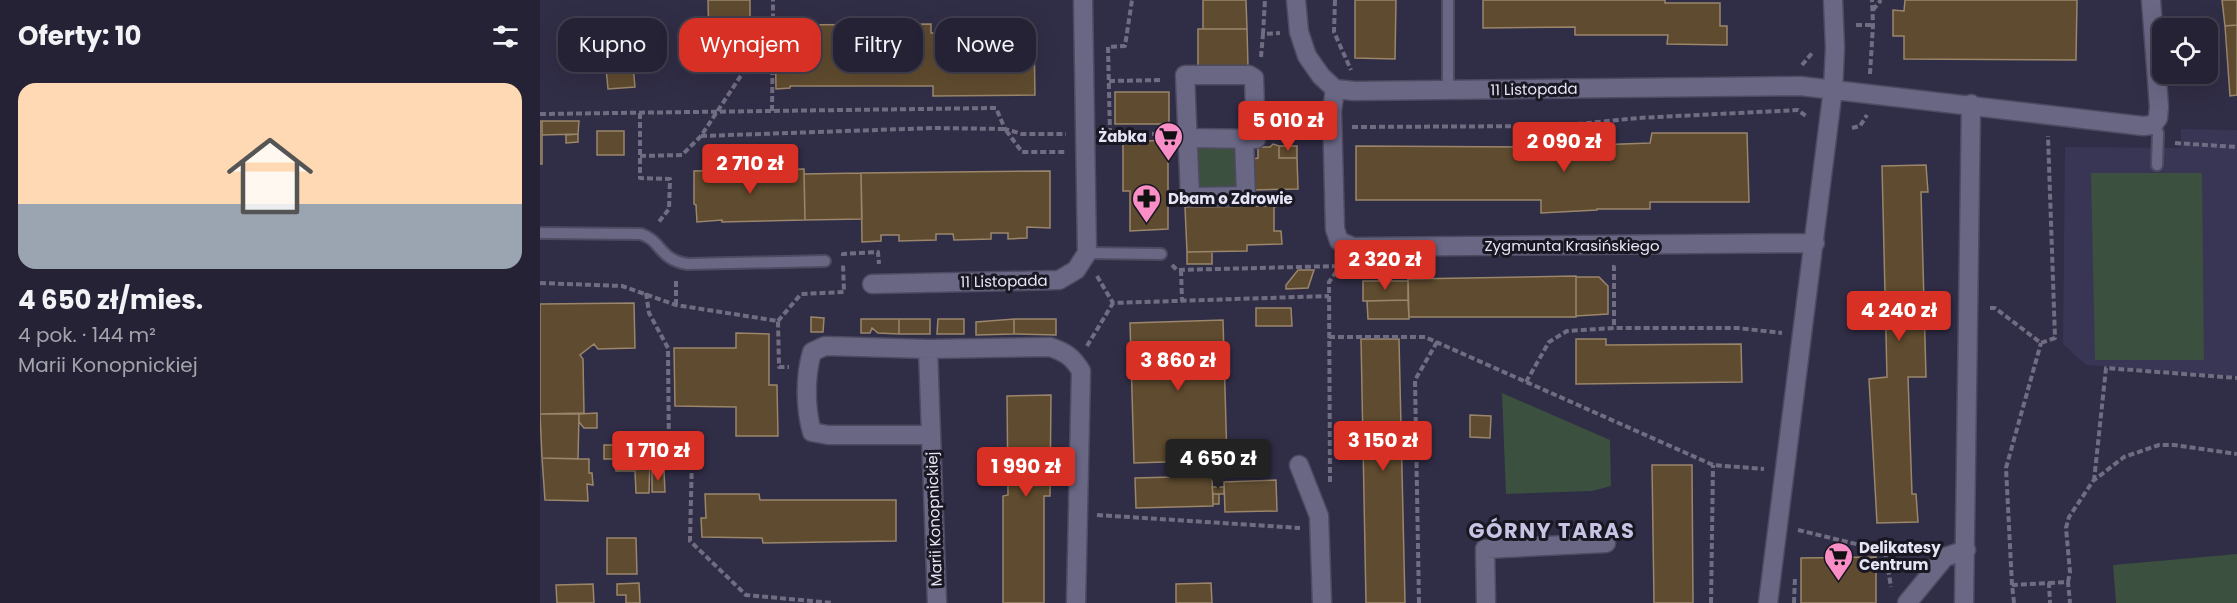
<!DOCTYPE html>
<html lang="pl">
<meta charset="utf-8">
<style>
:root{--surface:#242234;--page:#302f40;--text:#f1f3f6;--muted:#a3a4ac;--line:#413f4f;--accent:#d93025}
body{margin:0;font-family:Poppins,sans-serif;background:var(--page);color:var(--text);height:100vh;display:flex;flex-direction:column;font-size:22px;white-space:nowrap}
*{box-sizing:border-box;margin:0}
p{font-size:20px;color:var(--muted)}
.icon{flex:none;width:33px;height:33px;fill:none;stroke:currentColor;stroke-width:2;stroke-linecap:round;stroke-linejoin:round}
.map{position:relative;flex:1;overflow:hidden}
.side{display:flex;flex-direction:column;background:var(--surface);width:540px}
.side>*{flex:none}
.hud{position:absolute;left:18px;top:18px;width:570px;height:54px;display:flex;gap:12px}
.buttons{position:absolute;left:1612px;top:18px;display:grid;gap:12px}
.buttons a{display:grid;place-items:center;width:66px;height:66px;border-radius:12px;background:var(--surface);box-shadow:0 6px 24px #0002,0 0 0 2px var(--line);font-size:30px}
.price{position:absolute;translate:-50% -51px;padding:0 14px;border-radius:6px;background:var(--accent);color:#fff;font-size:20px;line-height:39px;filter:drop-shadow(0 2px 3px #0008)}
.price::after{content:'';position:absolute;left:50%;top:36px;width:18px;height:14px;margin-left:-9px;background:inherit;clip-path:polygon(0 0,100% 0,50% 100%)}
.price.selected{background:#222;color:#fff}
ul{padding:0;list-style:none}
li{display:grid;align-content:center;gap:12px;height:318px;padding:0 18px}
li span{display:grid;place-items:center;height:186px;border-radius:18px;color:#555}
li>.icon{margin-inline-start:auto}
span .icon{width:108px;height:108px;fill:#fffc;stroke-width:1}
li b{font-size:26px}
h2{display:flex;justify-content:space-between;align-items:center;height:72px;padding:0 18px;font-size:26px}
.pill{padding:0 21px;border-radius:18px;background:var(--surface);box-shadow:0 6px 24px #0002,0 0 0 2px var(--line);font-size:21px;line-height:54px}
.pill.selected{background:var(--accent);color:#fff}
main{display:flex;flex:1;min-height:0}
.map>svg:first-child{display:block}
.built{fill:#393555}
.green{fill:#3b503f}
.building{fill:#5f4b2f;stroke:#9a866b;stroke-width:1.5}
.lines{fill:none;stroke-linecap:round;stroke-linejoin:round}
.lane-casing{stroke:#4e4a61;stroke-width:14}
.street-casing{stroke:#4e4a61;stroke-width:21}
.path{stroke:#706d83;stroke-width:4;stroke-dasharray:6 3;stroke-linecap:butt}
.lane{stroke:#696784;stroke-width:10}
.street{stroke:#696784;stroke-width:18}
.labels{text-anchor:middle;dominant-baseline:central;stroke-width:6;stroke-linejoin:round;paint-order:stroke}
.street-label{font-size:15px;fill:#e6e5f6;stroke:#181722}
.poi-label{font-size:15px;font-weight:bold;fill:#e6e5f6;stroke:#181722;text-anchor:start}
.district-label{font-size:21px;font-weight:bold;letter-spacing:1.5px;fill:#c6c3e4;stroke:#181722}
</style>
<main>
<section class="side">
<h2>Oferty: 10<svg class="icon" aria-label="filters" viewBox="0 0 24 24"><path d="M4 7h16M4 17h16"/><circle cx="9" cy="7" r="2"/><circle cx="15" cy="17" r="2"/></svg></h2>
<ul>
<li><span style="background:linear-gradient(#ffd9b3 65%,#9aa5b1 0)"><svg class="icon" aria-label="home" viewBox="0 0 24 24"><path d="M3 11l9-7 9 7M6 9v11h12V9"/></svg></span><div><b>4 650 zł/mies.</b><p>4 pok. · 144 m²</p><p>Marii Konopnickiej</p></div></li>
</ul>
</section>
<div class="map">
<svg width="1697" height="603" viewBox="0 0 1697 603">
<rect width="100%" height="100%" fill="#302d46"/>
<path class="built" d="M1641,129L1697,130V376L1546,365L1523,344L1525,147L1641,148Z"/>
<path class="green" d="M653,144H700L701,192L654,194Z
M1551,173H1662L1664,360H1555Z
M962,393L1070,440L1071,486L1052,491L966,494Z
M1697,554V603H1576L1573,565Z"/>
<path class="building" d="M168,0H210V38H187V45L169,43Z
M663,0H706L707,29H663Z
M815,0H856L855,59L815,58Z
M943,0H1125V3H1180V26H1187V45L1127,44L1128,35H1035V27L943,28Z
M1365,0H1537L1536,60L1364,59V36H1353V10L1364,11Z
M1682,0H1697V25L1685,26Z
M391,24V33H494L495,95L393,96V86H250V88L236,89L235,35L244,25Z
M1697,25V95L1690,96L1685,26Z
M658,29H707L708,67L658,68Z
M91,44L95,87L68,89L64,47Z
M575,92H629V124H575Z
M0,121H2V164H0Z
M2,121H39L38,134L2,135Z
M57,131H84V155H57Z
M1112,133H1207L1209,202H1110V209H1057V210L1001,213V200H816V146L999,147L998,154L1055,152V145L1110,143Z
M38,134V142L26,143V135Z
M628,140V229L590,231V191H583V142Z
M733,144L739,146V158H757L758,189L713,190L712,159L718,158V147H730Z
M739,146H757V158H739Z
M1386,165L1388,192H1381L1386,377H1368L1372,494H1376L1378,522L1337,523L1329,379L1347,377L1342,166Z
M264,169L265,220L182,222V220L157,222L156,205L154,204V171Z
M510,171V228L487,227V238L468,239V233H451V239L414,240L413,234H396V240L359,241V235H341V241L322,242L321,173Z
M321,173L322,219L265,220L264,174Z
M738,206L734,207V231H741L742,244L707,245V251L647,252L645,207Z
M647,252H672V264H647Z
M758,270H774L768,288L746,289V285Z
M1036,276V317H869L868,279Z
M1036,277H1059L1068,286V314L1036,316Z
M823,281H868V300L823,301Z
M868,300L869,319H828L827,301Z
M94,303L95,348L58,349L54,344L40,355L43,359L44,413L0,414V304Z
M716,308H751L752,326H716Z
M271,317L284,318L283,332H271Z
M321,319H359V334L338,333L332,328L330,333H321Z
M359,319H390V334H359Z
M398,319H424V334H397Z
M474,319H516V335L474,334Z
M474,319V334L436,335V322Z
M683,320L687,460L594,463L590,323Z
M196,333L229,334V385H237L238,436H196V407L135,406L134,348H196Z
M821,339H859L865,603H826Z
M1036,339H1066V345L1201,344L1202,382L1036,384Z
M511,395L510,496H504V603H463V496L468,495L467,396Z
M57,413V428H44L39,422V414Z
M0,414H39L38,459L2,458Z
M930,415L951,416L950,438L930,437Z
M84,440H93L92,459H64V445H85Z
M2,458L49,459V473H52L53,485L47,484L48,501L5,500Z
M110,459L109,493H96L95,471H76L75,460Z
M1112,465H1152L1153,603H1114Z
M112,471H124L125,492H112Z
M672,476L673,506L596,508L595,478Z
M736,480L737,511L685,512L684,482Z
M672,487H684V494H673Z
M165,494H219L220,500H356V541L223,543L222,538L162,537L161,518H166Z
M673,494H679V504H673Z
M67,538H96L97,574H67Z
M1336,557V603H1261V558Z
M99,583L100,603H86V595H77V584Z
M671,583L672,603H636V584Z
M53,584L54,603H17L16,585Z"/>
<g class="lines">
<defs>
<path id="lane" d="M908,0V90
M1613,125L1618,133L1617,165
M0,233L101,234C122,241 119,260 148,264L285,261
M547,253L621,254"/>
<path id="street" d="M756,0L759,32L767,56L781,76L795,89L814,91L1260,86L1603,126L1613,125L1618,118L1619,107L1611,0
M795,89L792,111L795,229L799,241L813,247L1275,243
M648,138L716,139L714,78L709,75H645L650,197L706,196L704,139
M332,284L519,280L536,270L547,253L543,0
M388,349L397,603
M391,435H288L272,432C265,408 265,376 272,352L285,346L388,349L510,347C525,352 533,357 541,371L536,603
M759,465L779,516L782,603
M946,603L945,549L1066,543
M1228,603L1293,89L1295,48L1293,0
M1367,603L1405,557L1426,550
M1424,603L1431,104"/>
</defs>
<use href="#lane" class="lane-casing"/>
<use href="#street" class="street-casing"/>
<path class="path" d="M795,0L794,32L811,70
M1333,10L1341,0
M1316,25H1333
M723,34L725,0
M721,57L723,34L740,33
M1262,65L1273,52
M1330,74L1333,25L1332,0
M569,81L623,80
M232,111L233,28
M100,113V178L130,179L129,209L118,223
M0,114L456,108L465,129L482,134H526
M812,127L1018,126L1098,118L1258,110L1266,116
M1312,128L1320,126L1327,115
M567,134H626
M570,134L568,47L585,46L592,0
M161,136L394,128L465,129L482,152H526
M738,138L772,137
M1635,143L1697,147
M100,156L142,155L161,136L233,27V0
M303,256V254L338,252L339,264
M632,265L637,270L799,266
M1072,267H1074V328
M641,270L642,301
M557,276L573,303L789,296
M0,283L82,286L136,305L238,321L239,367H249
M106,293L109,313L128,348L129,454
M136,305V279
M1450,308H1455L1501,343L1515,338L1508,136
M238,321L261,294L304,292L303,264
M789,337H885L1173,465L1224,469
M547,346L573,303
M986,382L1009,342L1027,331L1074,328H1197L1242,333
M152,455L150,541L206,595L293,603
M1554,481L1566,368L1697,378
M790,482L789,282L801,265
M557,515L760,528
M1258,530L1345,551H1383
M1345,551L1351,587
M1528,582L1530,572L1526,528L1529,517L1553,481L1584,457L1619,445H1634L1697,454
M1509,583L1528,582L1530,603
M1472,585L1466,468L1501,343
M879,603L875,380L897,342
M1171,603L1173,465
M1254,603L1255,577
M1474,603L1472,585L1509,583L1510,603"/>
<use href="#lane" class="lane"/>
<use href="#street" class="street"/>
</g>
<defs>
<symbol id="supermarket-pin" viewBox="-11 -11 22 30"><path d="M0 17L-7.5 6A9.5 9.5 0 1 1 7.5 6Z" fill="#fa8fc7" stroke="#181722"/><path d="M-6-5.5h2.5l.6 2H6L4.5 2H-2.5L-4.4-4H-6ZM-1.5 3.2a1.3 1.3 0 1 0 .1 0ZM3 3.2a1.3 1.3 0 1 0 .1 0Z" fill="#111"/></symbol>
<symbol id="pharmacy-pin" viewBox="-11 -11 22 30"><path d="M0 17L-7.5 6A9.5 9.5 0 1 1 7.5 6Z" fill="#fa8fc7" stroke="#181722"/><path d="M-2-6h4v4h4v4h-4v4h-4v-4h-4v-4h4Z" fill="#111"/></symbol>
</defs>
<g fill-rule="evenodd">
<use href="#supermarket-pin" x="612" y="120" width="33" height="45"/>
<use href="#pharmacy-pin" x="590" y="182" width="33" height="45"/>
<use href="#supermarket-pin" x="1282" y="540" width="33" height="45"/>
</g>
<g class="labels">
<g class="street-label">
<text transform="translate(994 89) rotate(-1)">11 Listopada</text>
<text x="1032" y="245">Zygmunta Krasińskiego</text>
<text transform="translate(464 281) rotate(-1)">11 Listopada</text>
<text transform="translate(394 519) rotate(-92)">Marii Konopnickiej</text>
</g>
<g class="poi-label">
<text x="607" y="136" text-anchor="end">Żabka</text>
<text x="628" y="198">Dbam o Zdrowie</text>
<text x="1319" y="547">Delikatesy<tspan x="1319" dy="17">Centrum</tspan></text>
</g>
<g class="district-label">
<text x="1012" y="530">GÓRNY TARAS</text>
</g>
</g>
</svg>
<div class="buttons">
<a><svg class="icon" aria-label="locate" viewBox="0 0 24 24"><circle cx="12" cy="12" r="6"/><path d="M12 2v4M12 18v4M2 12h4M18 12h4"/></svg></a>
</div>
<b class="price" style="left:748px;top:152px">5 010 zł</b>
<b class="price" style="left:1024px;top:173px">2 090 zł</b>
<b class="price" style="left:210px;top:195px">2 710 zł</b>
<b class="price" style="left:845px;top:291px">2 320 zł</b>
<b class="price" style="left:1359px;top:342px">4 240 zł</b>
<b class="price" style="left:638px;top:392px">3 860 zł</b>
<b class="price" style="left:843px;top:472px">3 150 zł</b>
<b class="price" style="left:118px;top:482px">1 710 zł</b>
<b class="price selected" style="left:678px;top:490px">4 650 zł</b>
<b class="price" style="left:486px;top:498px">1 990 zł</b>
<div class="hud">
<a class="pill">Kupno</a>
<a class="pill selected">Wynajem</a>
<a class="pill">Filtry</a>
<a class="pill">Nowe</a>
</div>
</div>
</main>
